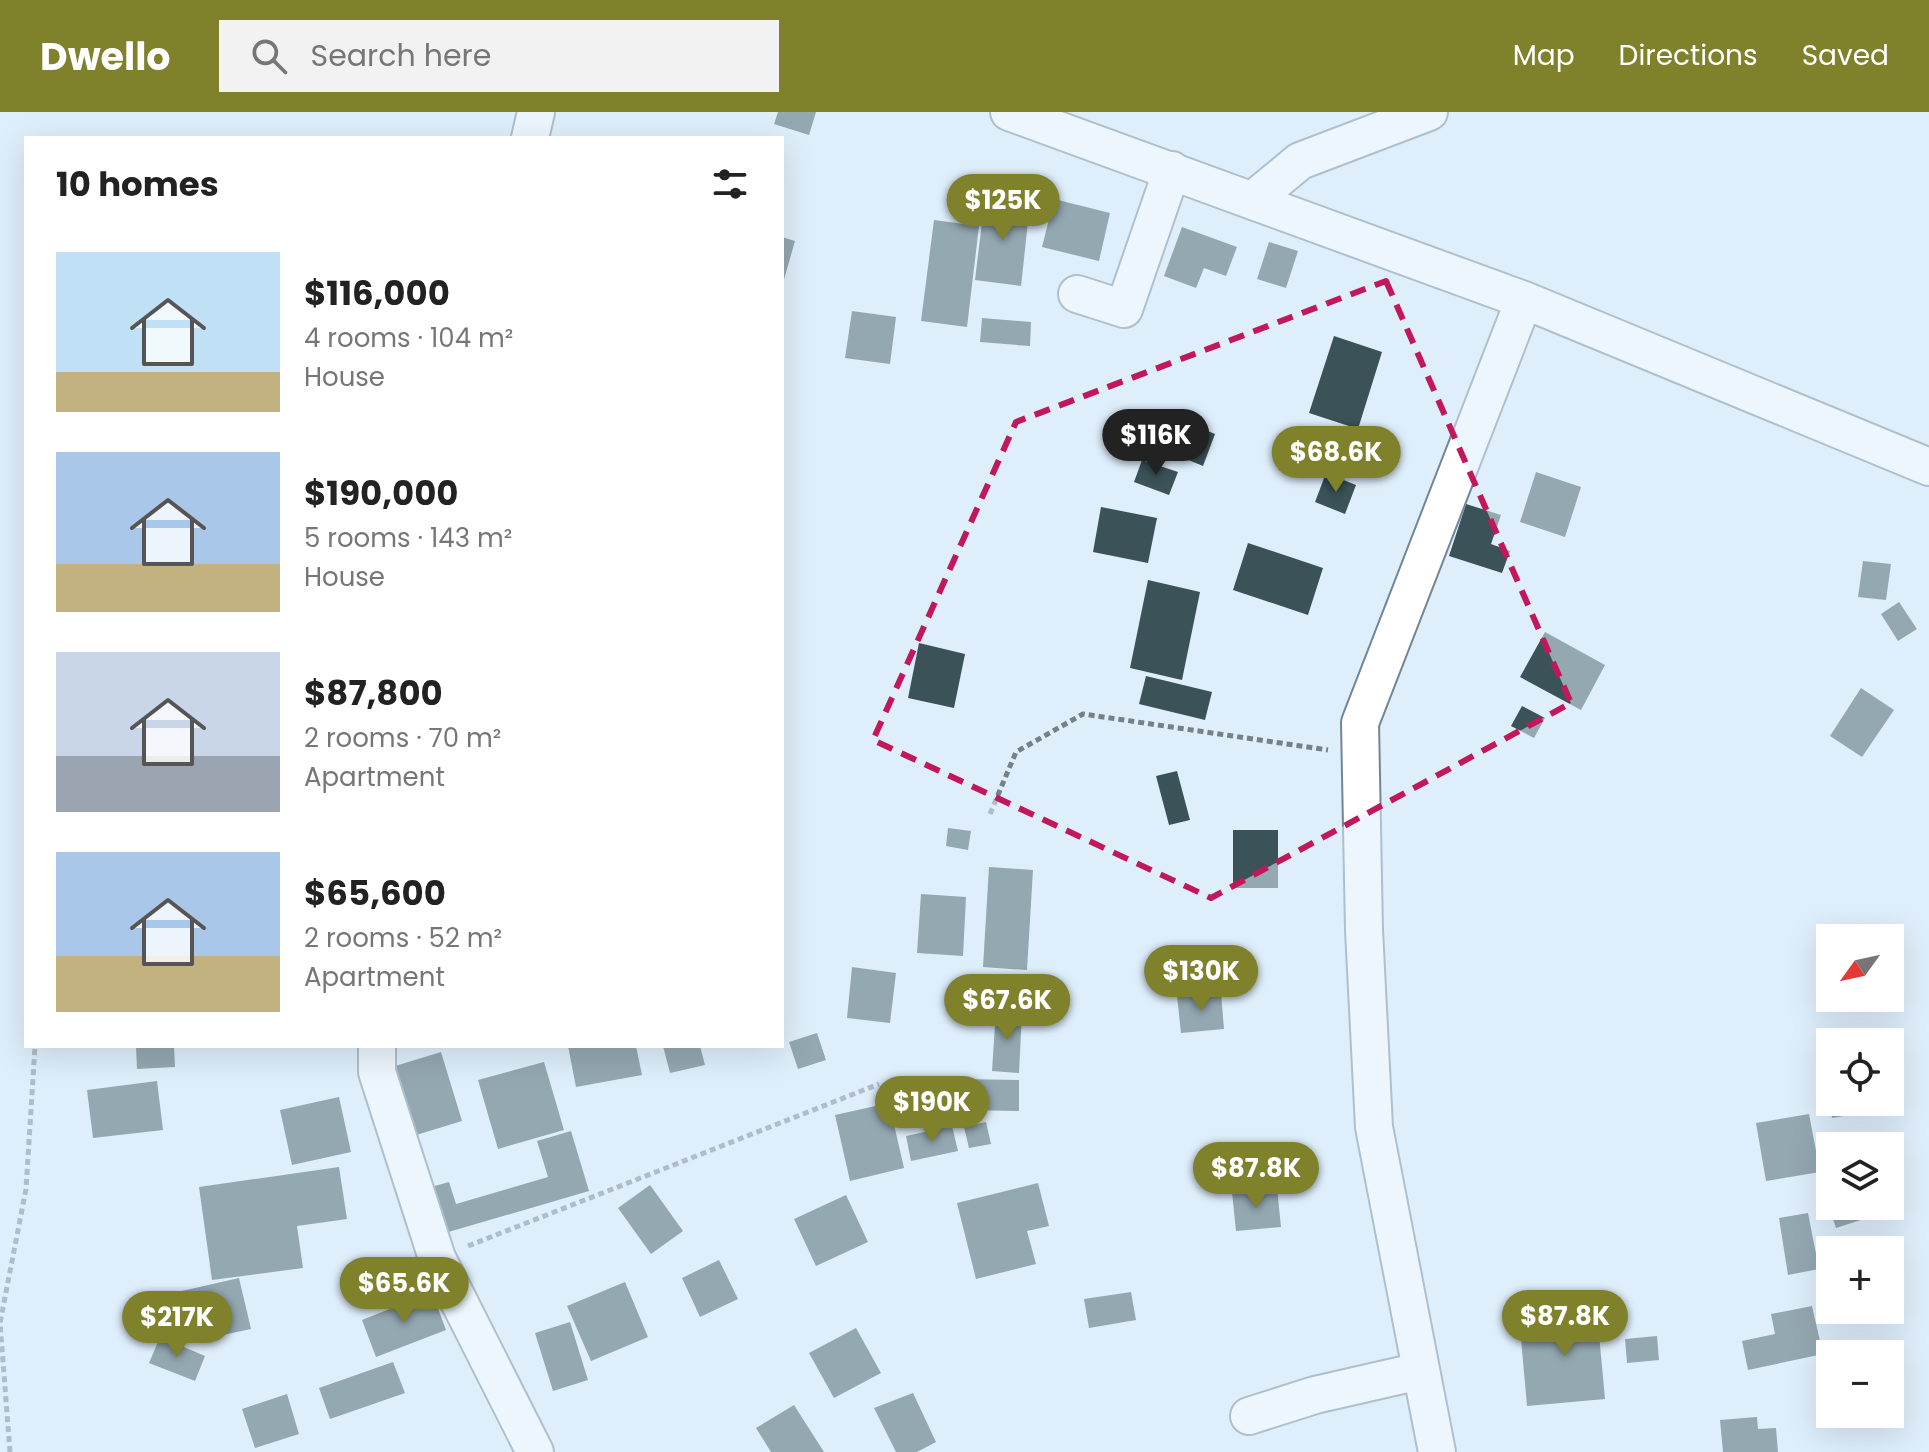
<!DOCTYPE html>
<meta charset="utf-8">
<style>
:root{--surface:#fff;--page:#f2f2f2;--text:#222;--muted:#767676;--accent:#7f812b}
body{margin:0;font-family:Poppins,sans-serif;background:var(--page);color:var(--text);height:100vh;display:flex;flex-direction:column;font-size:30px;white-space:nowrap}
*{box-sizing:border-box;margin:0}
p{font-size:26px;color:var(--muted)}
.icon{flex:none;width:44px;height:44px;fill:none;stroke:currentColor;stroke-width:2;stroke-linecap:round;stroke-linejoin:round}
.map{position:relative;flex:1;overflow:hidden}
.sheet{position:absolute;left:24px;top:24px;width:760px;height:912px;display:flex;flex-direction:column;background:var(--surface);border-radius:0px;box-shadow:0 8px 32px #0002}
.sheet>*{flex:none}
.needle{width:52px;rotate:237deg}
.fabs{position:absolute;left:1816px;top:812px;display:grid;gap:16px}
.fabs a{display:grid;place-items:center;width:88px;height:88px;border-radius:0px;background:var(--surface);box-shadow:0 8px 32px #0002;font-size:40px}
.price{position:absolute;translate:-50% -68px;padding:0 18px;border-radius:28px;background:var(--accent);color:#fff;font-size:26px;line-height:52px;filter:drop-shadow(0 2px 4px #0008)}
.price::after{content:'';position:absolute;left:50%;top:48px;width:24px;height:18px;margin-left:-12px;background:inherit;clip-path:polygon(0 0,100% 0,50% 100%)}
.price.active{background:#222;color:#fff}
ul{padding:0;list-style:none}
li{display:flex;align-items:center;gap:24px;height:200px;padding:0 32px}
li span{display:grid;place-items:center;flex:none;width:224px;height:160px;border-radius:0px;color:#555}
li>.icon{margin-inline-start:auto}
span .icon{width:96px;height:96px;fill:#fffc;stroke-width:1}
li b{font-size:34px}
h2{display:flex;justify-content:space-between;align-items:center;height:96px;padding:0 32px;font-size:34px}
header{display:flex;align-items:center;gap:48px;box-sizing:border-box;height:112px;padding:0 40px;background:var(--accent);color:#fff}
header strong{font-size:38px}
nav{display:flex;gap:44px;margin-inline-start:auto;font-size:28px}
.search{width:560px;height:72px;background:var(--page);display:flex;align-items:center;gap:20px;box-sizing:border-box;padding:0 28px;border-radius:0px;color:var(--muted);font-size:30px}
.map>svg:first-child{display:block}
.building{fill:#3a5258}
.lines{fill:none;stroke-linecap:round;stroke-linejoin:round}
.street-casing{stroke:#738695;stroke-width:40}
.path{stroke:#758089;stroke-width:5;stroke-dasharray:6 4;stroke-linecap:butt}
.street{stroke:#fff;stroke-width:36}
.marked{fill:none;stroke:#c2185b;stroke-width:6;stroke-dasharray:16 10;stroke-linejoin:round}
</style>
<header>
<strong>Dwello</strong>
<div class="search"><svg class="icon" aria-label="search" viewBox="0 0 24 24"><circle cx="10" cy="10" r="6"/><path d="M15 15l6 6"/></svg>Search here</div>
<nav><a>Map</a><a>Directions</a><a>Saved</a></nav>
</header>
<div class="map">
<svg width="1929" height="1340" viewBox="0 0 1929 1340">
<rect width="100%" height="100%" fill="#deeefb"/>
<path class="building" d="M778,0H816L809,23L774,12Z
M985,86L1030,91L1021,174L975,168Z
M1054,87L1110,101L1099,149L1042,135Z
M934,108L979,114L967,215L921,209Z
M1182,115L1237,135L1226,164L1204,156L1196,176L1164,164Z
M782,125L795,129L783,171H782Z
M1269,130L1298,139L1286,176L1257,167Z
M852,199L896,205L890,252L845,246Z
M982,206L1031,210L1030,234L980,230Z
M1334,224L1382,240L1358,317L1309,301Z
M1174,305L1215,322L1203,354L1162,337Z
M1142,348L1178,360L1169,383L1134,370Z
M1536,360L1581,375L1565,425L1520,410Z
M1326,361L1356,373L1345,402L1315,390Z
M1466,392L1501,403L1491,432L1510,439L1502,461L1449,444Z
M1101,395L1157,406L1148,451L1093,440Z
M1248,431L1323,456L1308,503L1233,478Z
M1863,449L1891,452L1886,488L1858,485Z
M1148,468L1200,480L1182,568L1130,556Z
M1899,490L1917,517L1898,529L1881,502Z
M1545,520L1605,553L1581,598L1520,565Z
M919,531L965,542L954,596L908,586Z
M1146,564L1212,580L1205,608L1139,592Z
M1861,576L1894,598L1862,645L1830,624Z
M1522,594L1545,606L1534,626L1511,614Z
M1177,659L1190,708L1169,713L1156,664Z
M948,716L971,719L968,738L946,734Z
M1233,718H1278V776H1233Z
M989,755L1033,758L1027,858L983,855Z
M921,782L966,785L963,844L917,841Z
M852,855L896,861L890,911L847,906Z
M1221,881L1224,917L1181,921L1177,884Z
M996,898L1022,900L1019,961L992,959Z
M817,921L826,948L798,957L789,930Z
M136,934H174L175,955L137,957Z
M568,934H636L642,963L576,975Z
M663,934H700L705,953L670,961Z
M441,940L462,1009L413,1024L392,955Z
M544,950L564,1018L498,1037L478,968Z
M961,967L1019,968V999L961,998Z
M157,969L163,1018L93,1026L87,978Z
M339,985L351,1040L292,1053L280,998Z
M1830,990H1871L1872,999L1832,1006Z
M889,991L904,1056L850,1069L835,1003Z
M1809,1002L1820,1060L1766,1069L1756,1011Z
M986,1010L991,1032L969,1036L964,1015Z
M952,1014L958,1039L911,1049L906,1024Z
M571,1019L589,1079L445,1121L431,1075L449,1070L456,1092L548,1065L537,1029Z
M339,1055L347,1107L297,1114L303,1156L212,1168L199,1075Z
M1038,1071L1049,1114L1027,1119L1036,1152L976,1167L957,1091Z
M650,1073L683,1119L651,1142L618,1096Z
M1277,1076L1281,1115L1236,1119L1232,1080Z
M1830,1078V1094H1866L1870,1105L1836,1116L1824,1080Z
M846,1083L868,1130L816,1154L794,1107Z
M1808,1101L1819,1157L1788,1163L1779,1106Z
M719,1148L738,1187L700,1205L682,1166Z
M239,1166L251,1217L185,1231L173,1181Z
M625,1170L648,1225L591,1249L567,1194Z
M432,1180L446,1218L376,1245L362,1208Z
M1131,1180L1136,1208L1089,1216L1084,1187Z
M1596,1189L1605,1287L1527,1294L1521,1227L1553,1224L1551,1193Z
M1812,1194L1823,1242L1748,1258L1742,1229L1775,1222L1771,1202Z
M570,1210L588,1268L553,1279L535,1221Z
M856,1216L881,1261L834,1286L809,1241Z
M1657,1224L1659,1248L1627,1251L1625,1227Z
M160,1225L205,1244L195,1269L149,1251Z
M393,1250L405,1281L330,1307L319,1276Z
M913,1281L936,1330L917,1340H896L874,1296Z
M287,1282L299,1322L255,1336L242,1297Z
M794,1293L824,1340H771L756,1316Z
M1757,1305L1758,1317L1776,1316L1778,1340H1723L1720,1308Z"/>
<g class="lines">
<defs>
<path id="street" d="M1009,0L1524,188L1929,355
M530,26L536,0
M1254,87L1300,49L1429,0
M1077,182L1124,197L1172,58
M377,934V960L437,1146L535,1340
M1249,1304L1315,1283L1420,1259
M1437,1340L1374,1015L1364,818L1360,611L1524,188"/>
</defs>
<use href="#street" class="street-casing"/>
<path class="path" d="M990,702L1016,640L1083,602L1328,638
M468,1134L879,972
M10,1340L0,1211L26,1077L35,934"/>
<use href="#street" class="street"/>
</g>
<path d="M0 0H1929V1340H0ZM1386,169L1571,591L1211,786L873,628L1016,310Z" fill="#deeefb" fill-opacity=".55" fill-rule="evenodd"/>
<path class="marked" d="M1386,169L1571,591L1211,786L873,628L1016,310Z"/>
</svg>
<div class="fabs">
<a><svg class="needle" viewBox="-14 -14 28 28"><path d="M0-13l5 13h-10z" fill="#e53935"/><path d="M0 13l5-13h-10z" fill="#767676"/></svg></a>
<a><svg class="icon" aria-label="locate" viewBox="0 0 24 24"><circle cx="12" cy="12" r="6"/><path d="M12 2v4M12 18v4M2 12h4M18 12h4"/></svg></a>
<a><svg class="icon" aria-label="layers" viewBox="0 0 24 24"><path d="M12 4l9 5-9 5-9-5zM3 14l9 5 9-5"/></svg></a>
<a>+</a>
<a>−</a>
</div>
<b class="price" style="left:1003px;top:130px">$125K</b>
<b class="price active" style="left:1156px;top:365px">$116K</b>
<b class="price" style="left:1336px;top:382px">$68.6K</b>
<b class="price" style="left:1201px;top:901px">$130K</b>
<b class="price" style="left:1007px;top:930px">$67.6K</b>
<b class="price" style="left:932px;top:1032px">$190K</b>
<b class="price" style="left:1256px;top:1098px">$87.8K</b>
<b class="price" style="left:404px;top:1213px">$65.6K</b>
<b class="price" style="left:1565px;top:1246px">$87.8K</b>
<b class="price" style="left:177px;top:1247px">$217K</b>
<section class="sheet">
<h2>10 homes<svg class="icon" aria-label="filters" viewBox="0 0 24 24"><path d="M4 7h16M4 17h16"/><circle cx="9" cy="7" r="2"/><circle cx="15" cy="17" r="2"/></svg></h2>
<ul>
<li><span style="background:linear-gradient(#bfe0f5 75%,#c2b280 0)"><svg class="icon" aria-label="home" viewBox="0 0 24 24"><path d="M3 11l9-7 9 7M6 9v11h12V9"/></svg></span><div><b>$116,000</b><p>4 rooms · 104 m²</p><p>House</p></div></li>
<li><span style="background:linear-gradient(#a9c7e8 70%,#c2b280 0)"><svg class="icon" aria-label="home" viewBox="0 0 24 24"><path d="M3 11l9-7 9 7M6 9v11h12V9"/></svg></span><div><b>$190,000</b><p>5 rooms · 143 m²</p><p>House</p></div></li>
<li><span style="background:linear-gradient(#c9d6e8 65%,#9aa5b1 0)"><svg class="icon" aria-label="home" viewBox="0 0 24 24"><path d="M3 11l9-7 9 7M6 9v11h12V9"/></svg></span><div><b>$87,800</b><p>2 rooms · 70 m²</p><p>Apartment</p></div></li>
<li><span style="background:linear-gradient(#a9c7e8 65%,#c2b280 0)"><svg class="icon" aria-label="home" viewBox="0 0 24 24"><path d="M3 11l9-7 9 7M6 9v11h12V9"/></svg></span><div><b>$65,600</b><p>2 rooms · 52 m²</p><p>Apartment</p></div></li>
</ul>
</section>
</div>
